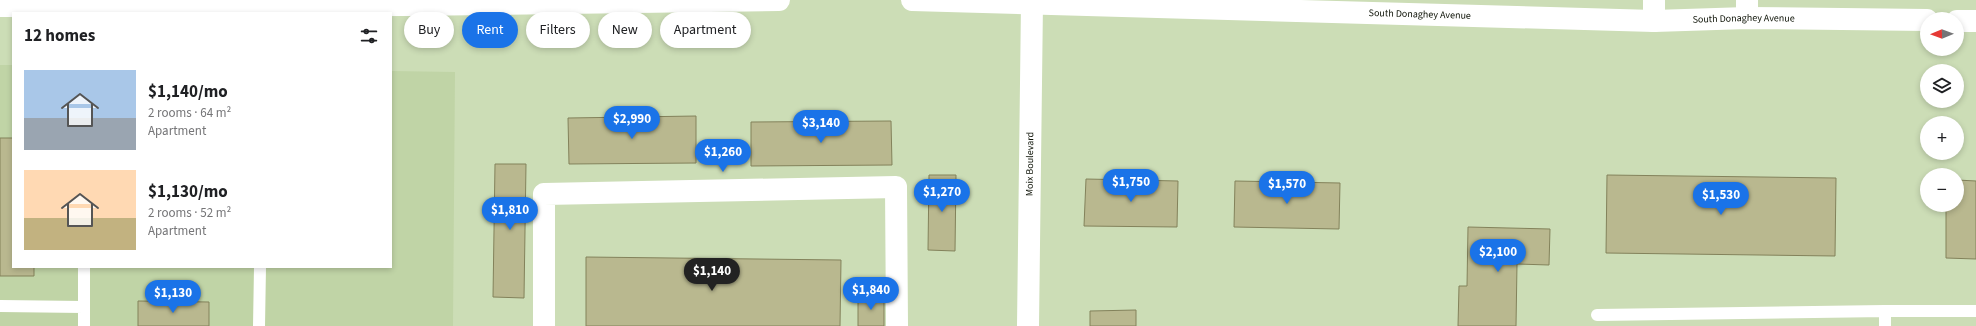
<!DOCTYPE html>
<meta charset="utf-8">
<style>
:root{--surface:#fff;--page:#f6f6f6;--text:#202124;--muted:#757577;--accent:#1a73e8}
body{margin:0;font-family:"Source Sans 3",sans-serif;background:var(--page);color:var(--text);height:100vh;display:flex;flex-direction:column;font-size:15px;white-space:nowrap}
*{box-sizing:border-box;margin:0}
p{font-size:13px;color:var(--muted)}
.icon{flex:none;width:22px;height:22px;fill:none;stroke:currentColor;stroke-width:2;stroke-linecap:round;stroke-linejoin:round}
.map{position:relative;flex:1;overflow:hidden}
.sheet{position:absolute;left:12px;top:12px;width:380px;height:256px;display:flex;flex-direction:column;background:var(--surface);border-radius:0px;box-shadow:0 2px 6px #0003}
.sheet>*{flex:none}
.hud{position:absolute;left:404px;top:12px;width:380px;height:36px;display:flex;gap:8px}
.needle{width:26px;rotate:269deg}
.tools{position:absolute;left:1920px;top:12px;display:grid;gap:8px}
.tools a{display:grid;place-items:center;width:44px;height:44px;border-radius:50%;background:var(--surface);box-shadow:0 2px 6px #0003;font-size:20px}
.price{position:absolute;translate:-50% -34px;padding:0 9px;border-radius:14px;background:var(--accent);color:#fff;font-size:13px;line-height:26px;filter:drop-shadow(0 1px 2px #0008)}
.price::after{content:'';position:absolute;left:50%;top:24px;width:12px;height:9px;margin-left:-6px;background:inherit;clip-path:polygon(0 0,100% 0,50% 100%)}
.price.active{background:#222;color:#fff}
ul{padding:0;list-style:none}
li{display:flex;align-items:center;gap:12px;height:100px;padding:0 12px}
li span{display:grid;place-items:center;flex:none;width:112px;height:80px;border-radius:0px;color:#555}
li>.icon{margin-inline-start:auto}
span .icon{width:48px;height:48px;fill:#fffc;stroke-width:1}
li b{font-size:17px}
h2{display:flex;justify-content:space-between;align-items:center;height:48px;padding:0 12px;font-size:17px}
.tag{padding:0 14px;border-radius:18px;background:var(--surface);box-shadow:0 2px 6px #0003;font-size:14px;line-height:36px}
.tag.active{background:var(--accent);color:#fff}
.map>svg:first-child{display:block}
.built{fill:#c0d4a6}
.building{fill:#b9b88f;stroke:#83825b}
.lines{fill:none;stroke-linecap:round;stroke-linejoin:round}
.service{stroke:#fff;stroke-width:12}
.minor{stroke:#fff;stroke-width:22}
.tertiary{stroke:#fff;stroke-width:22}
.labels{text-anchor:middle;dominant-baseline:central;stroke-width:3.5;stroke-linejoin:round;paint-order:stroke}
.street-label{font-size:10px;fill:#0c1105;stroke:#f2fbe7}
</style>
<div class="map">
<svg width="1976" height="326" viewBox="0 0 1976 326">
<rect width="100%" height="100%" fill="#ccddb6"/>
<path class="built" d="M0,65H13V267H391V71L455,72L453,326H0Z"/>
<path class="building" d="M696,116V163L569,164L568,118Z
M891,121L892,165L751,166V122Z
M0,138H13V267H34V276H0Z
M495,164H526L524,298L493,297Z
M929,175H956L955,251L928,250Z
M1607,175L1836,178L1835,256L1606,253Z
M1086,179L1178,181L1177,227L1084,226Z
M1957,180L1976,181V259L1946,258V205H1957Z
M1235,181L1340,183L1339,229L1234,227Z
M1468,227L1550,229L1549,265L1517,264L1516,326H1458L1459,286H1467Z
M586,257L841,260L840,326H586Z
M858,296L884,297V326H858Z
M138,301L209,302V326H138Z
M1136,310V326H1090V311Z"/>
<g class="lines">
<path class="service" d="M0,306L84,307
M1597,315L1885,311
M84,326V267
M259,326L260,267
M1885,326V311H1976"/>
<g class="minor">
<path d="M1747,18V0"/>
<path d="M1654,21V0"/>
<path d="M544,326V194L896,187L897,326"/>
<path id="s1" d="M1028,326L1032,2"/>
</g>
<g class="tertiary">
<path id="s2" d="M912,0L1654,21L1747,18L1927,20"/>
<path d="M0,6L408,5L779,0"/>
<path d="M1957,21H1976"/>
</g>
</g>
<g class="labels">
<g class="street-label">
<text stroke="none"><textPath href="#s2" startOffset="508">South Donaghey Avenue</textPath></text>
<text stroke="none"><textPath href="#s2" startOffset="832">South Donaghey Avenue</textPath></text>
<text stroke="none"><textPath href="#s1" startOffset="162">Moix Boulevard</textPath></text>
</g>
</g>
</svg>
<div class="tools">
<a><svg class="needle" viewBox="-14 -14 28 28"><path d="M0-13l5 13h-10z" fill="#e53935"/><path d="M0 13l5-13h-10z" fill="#757577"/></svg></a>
<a><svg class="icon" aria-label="layers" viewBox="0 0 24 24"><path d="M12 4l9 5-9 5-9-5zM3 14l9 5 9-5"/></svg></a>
<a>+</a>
<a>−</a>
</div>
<b class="price" style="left:632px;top:140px">$2,990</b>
<b class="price" style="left:821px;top:144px">$3,140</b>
<b class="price" style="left:723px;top:173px">$1,260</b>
<b class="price" style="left:1131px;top:203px">$1,750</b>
<b class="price" style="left:1287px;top:205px">$1,570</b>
<b class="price" style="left:942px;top:213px">$1,270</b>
<b class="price" style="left:1721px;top:216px">$1,530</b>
<b class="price" style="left:510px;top:231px">$1,810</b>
<b class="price" style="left:1498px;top:273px">$2,100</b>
<b class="price active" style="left:712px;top:292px">$1,140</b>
<b class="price" style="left:871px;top:311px">$1,840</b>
<b class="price" style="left:173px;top:314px">$1,130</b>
<div class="hud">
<a class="tag">Buy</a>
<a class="tag active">Rent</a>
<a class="tag">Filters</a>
<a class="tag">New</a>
<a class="tag">Apartment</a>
</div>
<section class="sheet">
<h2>12 homes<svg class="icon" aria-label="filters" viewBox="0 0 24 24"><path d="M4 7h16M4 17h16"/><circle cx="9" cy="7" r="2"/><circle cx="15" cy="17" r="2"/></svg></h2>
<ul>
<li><span style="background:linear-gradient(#a9c7e8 60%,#9aa5b1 0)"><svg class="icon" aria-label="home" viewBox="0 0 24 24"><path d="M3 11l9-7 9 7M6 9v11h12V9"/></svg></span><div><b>$1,140/mo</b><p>2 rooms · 64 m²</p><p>Apartment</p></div></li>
<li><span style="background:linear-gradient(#ffd9b3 60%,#c2b280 0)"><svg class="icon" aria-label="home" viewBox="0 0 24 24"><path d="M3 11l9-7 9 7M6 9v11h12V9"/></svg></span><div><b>$1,130/mo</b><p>2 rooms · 52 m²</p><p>Apartment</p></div></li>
</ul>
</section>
</div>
